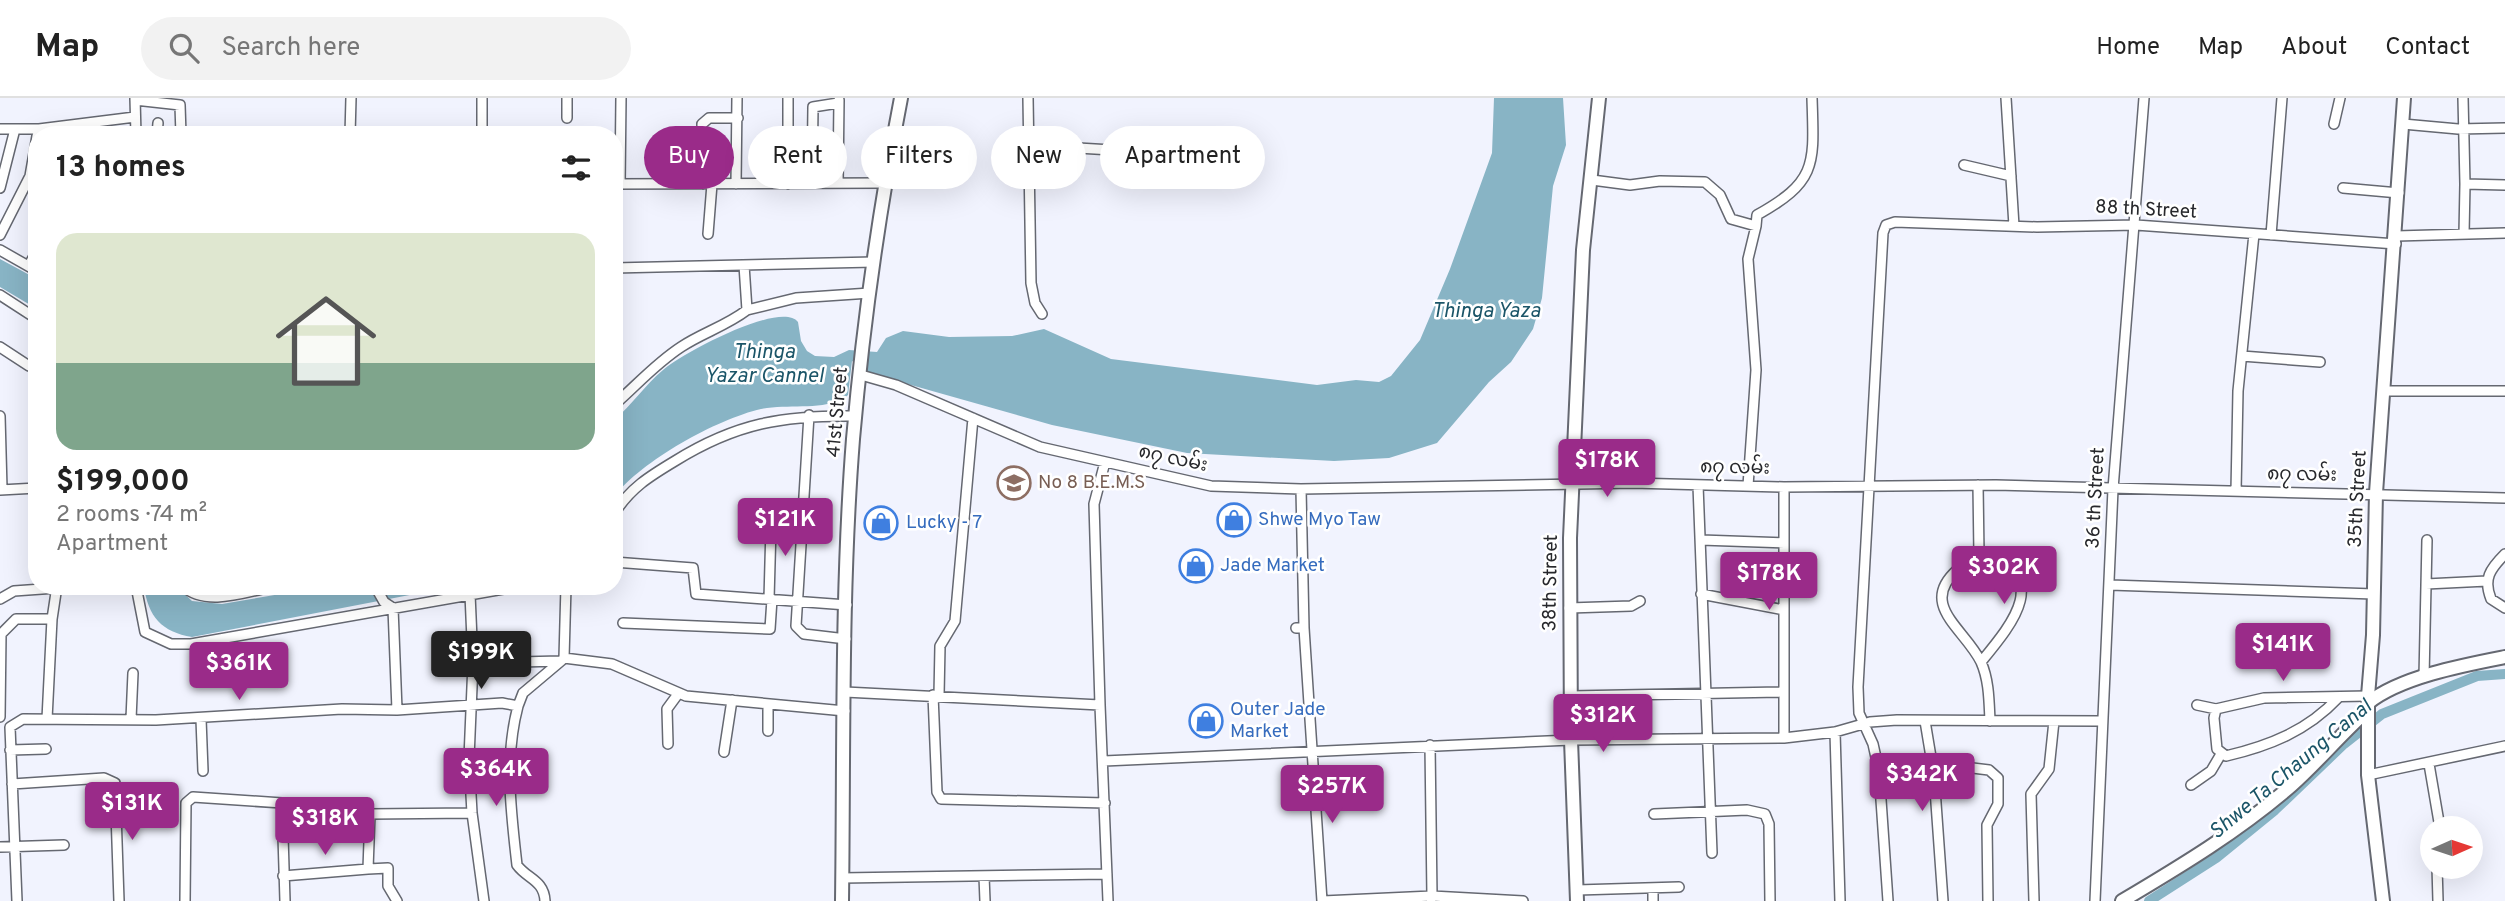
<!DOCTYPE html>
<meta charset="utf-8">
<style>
:root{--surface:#fff;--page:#f2f2f2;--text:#222;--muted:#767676;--line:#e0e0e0;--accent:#9a2b89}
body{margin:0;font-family:Overpass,"Noto Sans Myanmar",sans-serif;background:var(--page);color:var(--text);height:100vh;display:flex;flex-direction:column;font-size:26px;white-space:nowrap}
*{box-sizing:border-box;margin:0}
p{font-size:23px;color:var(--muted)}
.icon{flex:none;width:38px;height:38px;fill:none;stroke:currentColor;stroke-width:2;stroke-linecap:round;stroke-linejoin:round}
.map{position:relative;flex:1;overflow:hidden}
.panel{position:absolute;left:28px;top:28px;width:595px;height:469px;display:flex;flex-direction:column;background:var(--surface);border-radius:28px;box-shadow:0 7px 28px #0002}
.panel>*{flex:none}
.top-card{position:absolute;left:644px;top:28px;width:665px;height:63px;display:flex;gap:14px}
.needle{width:46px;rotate:87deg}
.tools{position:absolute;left:2420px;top:718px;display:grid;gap:14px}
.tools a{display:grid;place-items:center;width:63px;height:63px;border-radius:50%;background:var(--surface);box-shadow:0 7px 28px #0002;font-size:35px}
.price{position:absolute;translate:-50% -60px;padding:0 16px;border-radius:7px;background:var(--accent);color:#fff;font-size:23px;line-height:46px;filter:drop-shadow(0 2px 4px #0008)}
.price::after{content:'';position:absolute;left:50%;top:42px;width:21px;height:16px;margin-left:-10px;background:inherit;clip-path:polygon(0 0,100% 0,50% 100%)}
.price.active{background:#222;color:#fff}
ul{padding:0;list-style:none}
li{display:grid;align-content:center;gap:14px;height:371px;padding:0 28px}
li+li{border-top:2px solid var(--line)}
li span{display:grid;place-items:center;height:217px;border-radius:21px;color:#555}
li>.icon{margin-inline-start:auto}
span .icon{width:126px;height:126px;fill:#fffc;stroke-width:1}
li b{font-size:30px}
h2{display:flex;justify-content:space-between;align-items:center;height:84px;padding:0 28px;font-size:30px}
.tag{padding:0 24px;border-radius:32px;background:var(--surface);box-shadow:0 7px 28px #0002;font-size:24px;line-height:63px}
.tag.active{background:var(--accent);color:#fff}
header{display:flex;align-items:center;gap:42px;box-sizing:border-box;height:98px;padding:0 35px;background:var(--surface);border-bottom:2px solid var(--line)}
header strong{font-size:33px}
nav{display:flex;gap:38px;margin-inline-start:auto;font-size:24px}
.search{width:490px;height:63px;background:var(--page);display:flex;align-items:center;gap:18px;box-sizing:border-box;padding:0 24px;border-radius:38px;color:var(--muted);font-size:26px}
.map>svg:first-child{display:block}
.water{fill:#88b4c5}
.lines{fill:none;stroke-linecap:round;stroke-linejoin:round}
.canal{stroke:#88b4c5;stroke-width:10}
.minor-casing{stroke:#656871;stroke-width:12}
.tertiary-casing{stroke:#656871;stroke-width:16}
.secondary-casing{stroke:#656871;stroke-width:16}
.minor{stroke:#fff;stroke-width:9}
.tertiary{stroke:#fff;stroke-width:12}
.secondary{stroke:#fff;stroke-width:12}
.labels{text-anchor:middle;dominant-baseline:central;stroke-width:5;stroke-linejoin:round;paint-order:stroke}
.street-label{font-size:19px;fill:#27282c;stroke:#fff}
.education-label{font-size:19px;fill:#785e54;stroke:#fff;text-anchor:start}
.shop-label{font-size:19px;fill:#366cbe;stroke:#fff;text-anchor:start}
.water-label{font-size:21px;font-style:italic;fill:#1b5568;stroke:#fff}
</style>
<header>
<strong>Map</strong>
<div class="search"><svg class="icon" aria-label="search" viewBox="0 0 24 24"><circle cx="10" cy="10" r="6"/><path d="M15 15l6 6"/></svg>Search here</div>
<nav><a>Home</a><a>Map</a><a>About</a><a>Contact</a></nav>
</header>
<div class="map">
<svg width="2505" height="803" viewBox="0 0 2505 803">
<rect width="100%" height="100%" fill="#f1f3fe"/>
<path class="water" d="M1494,0H1563L1566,47L1553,88L1542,200L1533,231L1511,264L1489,284L1437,345L1389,360L1334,363L1187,355L1052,327L872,276L852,263L848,297L842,302C816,312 788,306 761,311C717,321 641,363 614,399V322C632,307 645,287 663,272C681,256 781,202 798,224L801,243L807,253L815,258L834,259L849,252L877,254L886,240L903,233L949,239L1012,238L1044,231L1111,261L1317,287L1356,282L1379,284L1391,278L1420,242L1450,171L1492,55Z
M0,161L37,181V211L0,189Z
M144,488H176L192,503L222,506L327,488H470L420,495L192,539C162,534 148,519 144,488Z"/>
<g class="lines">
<path class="canal" d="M2149,803L2216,760L2275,712L2344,646L2382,616L2477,578L2505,576"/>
<defs>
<path id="minor" d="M135,0L136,37
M482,0V37
M567,0V20
M788,0V86
M1028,0L1031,185L1035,205L1042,216
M2006,0L2014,128
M2463,0L2465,86L2505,87
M135,2L180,7L181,37
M2334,26L2340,0
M2403,26L2458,31L2505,30
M0,31H39L135,19
M157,37L158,25
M350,37L351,0
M1028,47L1195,57
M1964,67L2011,78
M1592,82L1630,87L1660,83L1705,84L1720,97L1731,121L1756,128L1757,117C1818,83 1814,66 1812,0
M812,85L813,9L838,5
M838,85L839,2
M614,86L884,85
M620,86L621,0
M703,86L702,26L709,20H738
M736,86L737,0
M0,90L15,31
M2343,90L2399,95
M708,136L712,86
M2464,136L2465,86
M0,137L30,78L37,38
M2271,137L2282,0
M2396,138L2505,135
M0,152L37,173
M29,167L37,153
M744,167L747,212L796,200L870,195
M614,170L874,164
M0,197L37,221
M0,249L29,268
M2242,258L2320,264
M861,277L896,287L1040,349L1211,388L1301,391L1633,385L1784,389L1996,387L2505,400
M2385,293H2505
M614,307C637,287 655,266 681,249C702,235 726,228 747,212
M809,317L796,528L804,536L846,541
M0,318L2,391
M1698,387L1712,755
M1978,387L1979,456C1970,459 1964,466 1957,472C1918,507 1965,531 1981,564C1989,582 1989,602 1990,623
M1748,388L1756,272L1748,161L1756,128
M0,392L37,390
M2236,393L2238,293L2254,136
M614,416C630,390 650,378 675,363C736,325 784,317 856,318
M1701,442L1784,445
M1979,456C2053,477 2014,524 1981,564
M2505,456C2490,471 2483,481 2491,501L2505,510
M614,464L693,470L696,496L847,507
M2426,486L2487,483
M2110,487L2374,496
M136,488L145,534L171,546H191L521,488
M183,488C206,510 248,493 276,488
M470,496L473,565L469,660L472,715L484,803
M1701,496L1784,512
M0,501L14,493L56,490
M769,501L771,429
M1569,510L1631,508L1640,503
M623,525L770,531L772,501
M1296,530H1304L1301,391
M1304,530L1322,803
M564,560L566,488
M473,565L561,563L564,560L612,566L686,598L845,613
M2424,579L2427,442
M845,594L1100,607L1108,803
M933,597L937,694L941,701L1105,705
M939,597L940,548L955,523L973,320
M1571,598L1782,594
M1100,607L1094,406L1105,364
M2197,607L2216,611L2264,600L2368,598
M518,608C504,661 511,714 517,767C527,781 544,782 545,803
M2216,611L2214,620L2217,651L2226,658C2269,648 2307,633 2338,600
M397,612L502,605L518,608L523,595L561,563
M0,619L1,536L16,521H52
M47,621L52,521L57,488
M131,621L133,575
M201,621L203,673
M1925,623L1934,677L1943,803
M768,633V606
M1835,634L1840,803
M1784,640V389
M668,646L667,611L678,596
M1430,647L1432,798L1523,803
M10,652L46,651
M724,654L732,602
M1104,663L1571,642L1784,640L1835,634L1870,624L1897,622L2101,623
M1932,665L1989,672L1998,680V706L1987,727L1988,803
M2429,666L2440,730
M2368,677L2505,648
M12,686L104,680L115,685L119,803
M2191,687L2211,673L2221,656
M1654,716L1747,712L1765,716L1769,726L1770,803
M0,749L64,747
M2437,768L2438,803
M283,778L368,771
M984,778L985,803
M842,780L1107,776
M1653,790V803
M1577,792L1679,789
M17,803L10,629L23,621L156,622L342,611L397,612L393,510L384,504L375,488
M185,803L186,705L193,699L282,705L285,803
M397,803L388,788V770L368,771L370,716L472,715
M1323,803L1432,798L1431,801
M1888,803L1879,673L1873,646L1859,615L1858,589L1883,135L1886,127L1895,124L2037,129L2136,127L2396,146
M2034,803L2031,696L2049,671L2054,623
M2095,803L2113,391L2144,0"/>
<path id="tertiary" d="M2368,605C2400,579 2464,567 2505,559"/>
<path id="secondary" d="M842,803C844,649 841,494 853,341C863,227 879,113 901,0
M1577,803L1571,642L1570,440L1583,152L1599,0
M2122,803C2181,768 2239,733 2291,688C2318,664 2341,636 2368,612
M2383,803L2368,677V598L2373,537L2376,395L2404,0"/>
</defs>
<use href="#minor" class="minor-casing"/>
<use href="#tertiary" class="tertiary-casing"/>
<use href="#secondary" class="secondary-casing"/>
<use href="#minor" class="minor"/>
<use href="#tertiary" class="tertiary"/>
<use href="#secondary" class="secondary"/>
</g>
<defs>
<symbol id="school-ring" viewBox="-11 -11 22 22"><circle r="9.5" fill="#fff" stroke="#8d6e63" stroke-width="1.5"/><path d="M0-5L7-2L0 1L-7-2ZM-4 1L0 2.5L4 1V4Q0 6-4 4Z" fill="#8d6e63"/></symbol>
<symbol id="shop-ring" viewBox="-11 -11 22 22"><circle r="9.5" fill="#fff" stroke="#3f7fe0" stroke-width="1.5"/><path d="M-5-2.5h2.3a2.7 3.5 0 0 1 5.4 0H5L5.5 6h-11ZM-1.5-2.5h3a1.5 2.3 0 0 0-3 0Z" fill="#3f7fe0"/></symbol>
</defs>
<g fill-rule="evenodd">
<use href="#school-ring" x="995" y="366" width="38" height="38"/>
<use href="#shop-ring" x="1215" y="403" width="38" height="38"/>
<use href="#shop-ring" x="862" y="406" width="38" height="38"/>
<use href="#shop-ring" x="1177" y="449" width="38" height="38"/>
<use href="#shop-ring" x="1187" y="604" width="38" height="38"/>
</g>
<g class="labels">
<g class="street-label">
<text transform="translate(2146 112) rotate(3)">88 th Street</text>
<text transform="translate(838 314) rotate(-85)">41st Street</text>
<text transform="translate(1173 361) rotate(12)">၈၇ လမ်း</text>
<text transform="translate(1735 370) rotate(1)">၈၇ လမ်း</text>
<text transform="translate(2302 377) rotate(1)">၈၇ လမ်း</text>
<text transform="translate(2096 400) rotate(-87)">36 th Street</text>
<text transform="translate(2358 401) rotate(-87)">35th Street</text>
<text transform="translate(1551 485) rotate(-89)">38th Street</text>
</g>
<g class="education-label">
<text x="1038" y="385">No 8 B.E.M.S</text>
</g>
<g class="shop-label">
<text x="1258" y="422">Shwe Myo Taw</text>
<text x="906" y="425">Lucky - 7</text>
<text x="1220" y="468">Jade Market</text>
<text x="1230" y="612">Outer Jade<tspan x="1230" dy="22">Market</tspan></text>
</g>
<g class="water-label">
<text x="1486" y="213">Thinga Yaza</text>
<text x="764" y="254">Thinga<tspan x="764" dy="24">Yazar Cannel</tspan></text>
<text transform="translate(2291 672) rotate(-40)">Shwe Ta Chaung Canal</text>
</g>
</g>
</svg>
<div class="tools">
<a><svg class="needle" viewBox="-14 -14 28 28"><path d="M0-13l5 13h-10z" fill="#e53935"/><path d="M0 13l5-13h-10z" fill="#767676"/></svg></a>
</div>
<b class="price" style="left:1607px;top:401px">$178K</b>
<b class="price" style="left:785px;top:460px">$121K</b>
<b class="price" style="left:2004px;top:508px">$302K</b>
<b class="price" style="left:1769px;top:514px">$178K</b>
<b class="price" style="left:2283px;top:585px">$141K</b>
<b class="price active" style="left:481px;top:593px">$199K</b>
<b class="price" style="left:239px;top:604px">$361K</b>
<b class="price" style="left:1603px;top:656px">$312K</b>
<b class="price" style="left:496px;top:710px">$364K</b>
<b class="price" style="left:1922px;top:715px">$342K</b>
<b class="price" style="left:1332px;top:727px">$257K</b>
<b class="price" style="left:132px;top:744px">$131K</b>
<b class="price" style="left:325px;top:759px">$318K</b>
<div class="top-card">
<a class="tag active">Buy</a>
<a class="tag">Rent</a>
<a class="tag">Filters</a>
<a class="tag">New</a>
<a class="tag">Apartment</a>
</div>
<section class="panel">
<h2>13 homes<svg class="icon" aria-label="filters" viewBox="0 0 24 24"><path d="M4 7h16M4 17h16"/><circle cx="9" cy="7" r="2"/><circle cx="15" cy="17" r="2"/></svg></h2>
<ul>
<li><span style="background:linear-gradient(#dfe7d0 60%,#7fa58c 0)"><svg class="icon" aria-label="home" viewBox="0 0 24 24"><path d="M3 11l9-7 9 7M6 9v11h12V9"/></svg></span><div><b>$199,000</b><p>2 rooms · 74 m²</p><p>Apartment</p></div></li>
</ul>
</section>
</div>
